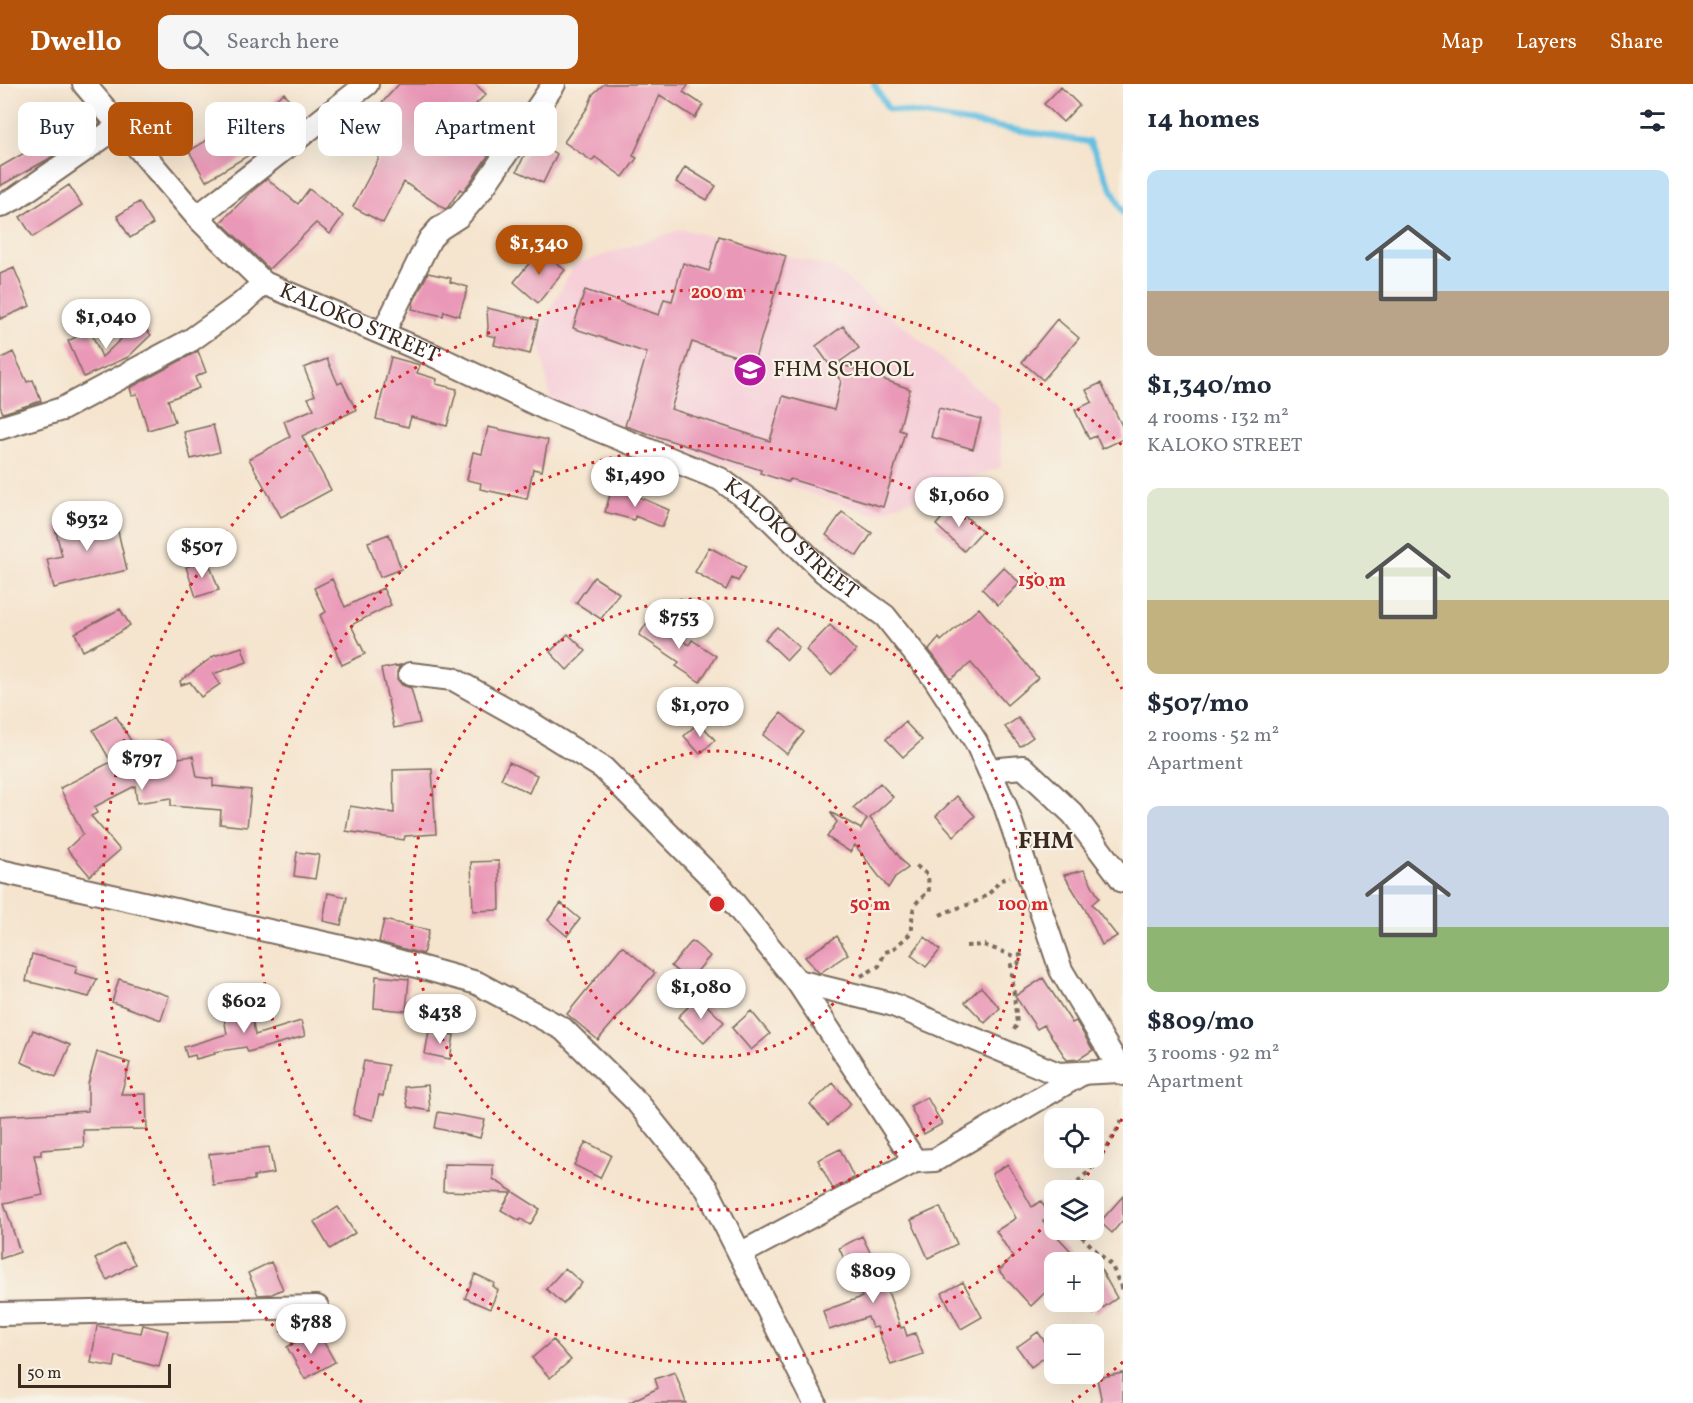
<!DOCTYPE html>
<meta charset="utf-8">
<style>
:root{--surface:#fff;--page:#f6f6f7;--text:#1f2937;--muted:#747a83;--accent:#b45309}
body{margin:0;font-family:Vollkorn,serif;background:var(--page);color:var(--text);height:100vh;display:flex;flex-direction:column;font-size:22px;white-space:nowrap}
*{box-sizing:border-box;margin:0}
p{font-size:20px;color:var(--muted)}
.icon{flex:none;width:33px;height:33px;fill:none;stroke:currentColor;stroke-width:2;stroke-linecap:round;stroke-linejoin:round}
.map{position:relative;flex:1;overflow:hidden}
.panel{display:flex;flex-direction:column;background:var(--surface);width:570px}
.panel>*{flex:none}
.guide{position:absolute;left:18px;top:18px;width:570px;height:54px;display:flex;gap:12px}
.tools{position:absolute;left:1044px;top:1024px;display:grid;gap:12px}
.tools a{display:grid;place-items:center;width:60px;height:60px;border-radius:12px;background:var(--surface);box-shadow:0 6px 24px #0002;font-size:30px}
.scale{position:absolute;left:18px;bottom:15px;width:153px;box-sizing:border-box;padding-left:6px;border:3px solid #3b2a1e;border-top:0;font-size:16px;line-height:21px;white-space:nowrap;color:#3b2a1e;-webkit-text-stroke:4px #f7f3e8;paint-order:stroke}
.price{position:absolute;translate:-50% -51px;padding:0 14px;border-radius:21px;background:#fff;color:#222;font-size:20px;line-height:39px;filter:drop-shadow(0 2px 3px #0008)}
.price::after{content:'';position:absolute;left:50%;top:36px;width:18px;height:14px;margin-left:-9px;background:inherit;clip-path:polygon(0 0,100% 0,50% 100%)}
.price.on{background:var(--accent);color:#fff}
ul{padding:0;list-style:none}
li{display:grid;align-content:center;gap:12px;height:318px;padding:0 24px}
li span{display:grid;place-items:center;height:186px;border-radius:12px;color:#555}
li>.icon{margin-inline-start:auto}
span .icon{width:108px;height:108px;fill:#fffc;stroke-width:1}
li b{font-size:26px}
h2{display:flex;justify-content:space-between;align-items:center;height:72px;padding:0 24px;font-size:26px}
.chip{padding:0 21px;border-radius:12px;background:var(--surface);box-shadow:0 6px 24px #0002;font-size:21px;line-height:54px}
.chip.on{background:var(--accent);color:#fff}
header{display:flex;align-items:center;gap:36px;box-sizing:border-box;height:84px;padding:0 30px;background:var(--accent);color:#fff}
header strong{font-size:28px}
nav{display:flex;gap:33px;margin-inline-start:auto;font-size:21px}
.search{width:420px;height:54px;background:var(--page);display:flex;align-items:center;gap:15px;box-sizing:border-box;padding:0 21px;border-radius:12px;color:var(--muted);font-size:22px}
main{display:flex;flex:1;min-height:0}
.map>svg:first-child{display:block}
.built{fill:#f6cfd9}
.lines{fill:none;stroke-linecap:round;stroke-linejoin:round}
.stream{stroke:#63bfe1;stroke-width:6}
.building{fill:#ea98b7}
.minor-casing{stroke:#7c6b5c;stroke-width:26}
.path{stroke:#7c6b5c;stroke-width:4;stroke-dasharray:4.5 4.5;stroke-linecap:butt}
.minor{stroke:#fff;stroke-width:22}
.ring{fill:none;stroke:#d62828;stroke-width:3;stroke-dasharray:3 6}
.labels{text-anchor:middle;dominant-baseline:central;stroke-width:4.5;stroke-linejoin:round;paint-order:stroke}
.street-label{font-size:22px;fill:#3b2a1e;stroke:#f7f3e8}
.poi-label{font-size:22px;fill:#3b2a1e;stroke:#f7f3e8;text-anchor:start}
.neighbourhood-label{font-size:24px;font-weight:bold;fill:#3b2a1e;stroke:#f7f3e8}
.centre{fill:#d62828;stroke:#f7f3e8;stroke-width:3}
.ring-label{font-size:18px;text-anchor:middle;font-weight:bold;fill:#d62828;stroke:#f7f3e8;stroke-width:4.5;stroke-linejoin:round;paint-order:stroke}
</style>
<header>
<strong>Dwello</strong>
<div class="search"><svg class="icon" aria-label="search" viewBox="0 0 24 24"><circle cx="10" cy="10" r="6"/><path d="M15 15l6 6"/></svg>Search here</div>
<nav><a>Map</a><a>Layers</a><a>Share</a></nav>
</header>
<main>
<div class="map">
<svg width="1123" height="1319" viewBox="0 0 1123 1319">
<rect width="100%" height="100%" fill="#f7f3e8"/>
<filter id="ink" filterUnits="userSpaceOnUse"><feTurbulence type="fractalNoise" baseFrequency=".0167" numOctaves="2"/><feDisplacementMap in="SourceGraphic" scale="12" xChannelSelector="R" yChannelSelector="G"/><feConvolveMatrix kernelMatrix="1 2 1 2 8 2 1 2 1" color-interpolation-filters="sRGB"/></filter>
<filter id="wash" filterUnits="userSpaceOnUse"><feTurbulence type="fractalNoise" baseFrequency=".008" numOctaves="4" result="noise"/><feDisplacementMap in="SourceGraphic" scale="24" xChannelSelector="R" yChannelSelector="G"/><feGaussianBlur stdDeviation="1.35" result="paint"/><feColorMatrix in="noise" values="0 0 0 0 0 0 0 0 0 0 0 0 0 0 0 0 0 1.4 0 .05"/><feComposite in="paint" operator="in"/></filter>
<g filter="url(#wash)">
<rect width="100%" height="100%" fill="#f5e4ce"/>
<path class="built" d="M682,145L834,184L999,323L1001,383L873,430L552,323L538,248L574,181Z"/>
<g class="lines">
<path class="stream" d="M874,0L888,25L1090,58L1123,129"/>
</g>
<g id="blocks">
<path class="building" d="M399,0H475L486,10L476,20L511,38L471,97L463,107L460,105L448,123L445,125L404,98L383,139L353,123L379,74L353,51Z
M604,0H689L683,8L703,21L695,34L660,11L633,72L637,74L623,93L595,73L592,77L564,58L588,23L593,10Z
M1061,3L1079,21L1063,38L1044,20Z
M284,9L302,33L272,57L206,97L189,67L230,42L233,47Z
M85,22L100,39L45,77L0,102V83L52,53L48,47Z
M531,57L557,70L543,99L517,87Z
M685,83L716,102L707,116L676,98Z
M267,95L298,120L309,105L343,132L330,150L316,139L269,185L221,138L250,109Z
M69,101L82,121L33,153L20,133Z
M139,118L153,140L130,154L117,132Z
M719,152L786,172L754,278L692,258L671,325L770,357L783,312L834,326L841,297L816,262L843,242L859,264L838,279L910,305L899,346L905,348L883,423L790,395L788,398L760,389L761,386L625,342L647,269L573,244L585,206L659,231L664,215L672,217L683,179L709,187Z
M540,166L565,186L538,219L514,198Z
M14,184L30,222L0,235V190Z
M428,189L451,194L450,198L468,203L459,232L444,227L443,232L412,225L414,217Z
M487,224L538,236L530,270L494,261L496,253L487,251L488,243Z
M1057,235L1079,254L1043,296L1022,278Z
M139,238L151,251L128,273L84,293L68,257L90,246L102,273Z
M198,267L206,288L195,293L199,304L168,316L175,338L148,346L137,310L132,311L130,304Z
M13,268L27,298L33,296L41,317L3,329L0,322V275Z
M391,273L420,281L417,289L437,295L436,300L457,305L447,342L411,333L408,343L376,335Z
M327,275L338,300L342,298L356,326L302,352L331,406L281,433L249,375L290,353L284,337L314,325L308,314L315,311L304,284Z
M1101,299L1123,344V355L1102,365L1096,352L1089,355L1075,326L1092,318L1086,306Z
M939,324L981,335L973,365L931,353Z
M213,341L220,368L191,375L184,348Z
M488,343L548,356L542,387L533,385L527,415L480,405L481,399L467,396L473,368L482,370Z
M612,404L640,411L639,413L669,426L662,443L635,432L634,436L605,428Z
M953,421L982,447L964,467L936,441Z
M842,428L872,449L857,472L826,451Z
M114,430L127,486L54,504L47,475L62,472L55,444Z
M389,450L401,485L380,493L368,458Z
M709,463L746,483L738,497L732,494L726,506L695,488Z
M208,476L219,506L196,513L186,483Z
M1003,483L1020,499L998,521L982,505Z
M594,493L619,509L601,535L576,519Z
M332,495L345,523L383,504L391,521L351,541L365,570L342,581L320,531L326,528L314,504Z
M979,524L1038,594L1007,621L971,579L951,595L929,566L939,554L941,557Z
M120,525L130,541L117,550L83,567L75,549Z
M650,534L689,561L692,556L716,572L700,598L676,582L679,578L639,551Z
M830,541L856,567L831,591L806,566Z
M777,543L799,563L787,576L765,555Z
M568,550L586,567L567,586L550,568Z
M242,563L247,578L213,590L220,600L201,613L190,598L181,601L180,597L214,572Z
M400,581L397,588V595L402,601L411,604L420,639L394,644L381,585Z
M781,629L804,648L787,670L763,651Z
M116,632L134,662L127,667L128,669L161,656L170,675L193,672L197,693L213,695V702L251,706L247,743L220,740L221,726L171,722V714L137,719L135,702L94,723L97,729L91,732L120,766L90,792L67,765L83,750L60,704L111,678L93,646Z
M1018,634L1033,653L1020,662L1005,643Z
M699,638L715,656L700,670L684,652Z
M905,638L922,656L903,673L886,655Z
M509,678L537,691L529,709L501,695Z
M432,685L436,750L405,752L404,756L346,747L350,722L394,729L393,686Z
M880,699L893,713L870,734L908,784L895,793L888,804L855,761L850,768L827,753L837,738L830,728L861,745L867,735L853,724Z
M957,712L975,732L954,752L936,732Z
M297,768L319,771L315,795L294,792Z
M499,777L500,826L473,827L471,778Z
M1084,786L1099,814L1092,820L1117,852L1102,861L1085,825L1064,791Z
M328,809L347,813L341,841L323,837Z
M561,819L580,835L567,852L548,836Z
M384,836L429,846L423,870L379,858Z
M837,852L848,870L820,889L818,888L805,873Z
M925,853L940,866L926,883L911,871Z
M692,857L710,872L689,897L671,882Z
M622,862L655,889L598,956L567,930Z
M32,870L77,882L75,889L97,895L89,913L26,897Z
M376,892L409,895L406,927L374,924Z
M1043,894L1072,939L1076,937L1093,966L1079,975L1067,976L1044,941L1037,945L1015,912Z
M119,895L169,912L161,936L112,918Z
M981,903L1000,924L985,939L965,918Z
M698,913L724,938L704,959L678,933Z
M250,919L255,951L301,937L305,952L248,968L246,963L214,968L215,970L196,975L195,971L187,973L184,963L227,950L222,923Z
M751,927L770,950L751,966L732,944Z
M33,946L70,961L56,993L21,978Z
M429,947L454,951L450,975L425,970Z
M97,968L130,979L121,1010H146L147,1045L83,1046L84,1063L41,1066V1071H34L43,1111L4,1119L20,1168L0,1175V1032L88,1027V1000Z
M364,977L388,981L383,1012L379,1011L373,1036L353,1031Z
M833,999L851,1020L828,1041L810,1020Z
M428,1001L430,1027L408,1023L404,1003Z
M927,1013L942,1040L924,1050L910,1022Z
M438,1028L485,1036L480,1054L435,1044Z
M586,1058L611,1071L600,1094L574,1081Z
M269,1063L274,1089L254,1092V1096L213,1101L209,1070Z
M840,1065L854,1094L833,1105L818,1076Z
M444,1080L493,1081V1095L540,1125L530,1141L521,1135L520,1137L501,1126L511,1109L443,1107Z
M1008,1080L1032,1123L1041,1117L1050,1132L1043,1137L1082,1179H1054V1200L1031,1222L999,1187L1013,1173L996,1147L1016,1134L992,1090Z
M1123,1112V1136L1112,1149L1100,1138Z
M338,1123L355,1149L330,1165L314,1138Z
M940,1123L957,1160L928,1174L911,1136Z
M862,1152L872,1172L875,1171L901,1244L904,1243L907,1252L915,1249L923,1270L891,1281L877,1243L872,1244L868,1233L829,1246L823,1227L862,1213L839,1164Z
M123,1159L135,1180L107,1196L95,1175Z
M1094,1173L1117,1214L1094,1230Z
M271,1178L283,1205L272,1210L258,1211L248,1189Z
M565,1184L582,1199L563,1220L546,1205Z
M475,1190L494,1199L493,1202L498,1206L490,1225L465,1214Z
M963,1198L982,1233L961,1245L942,1209Z
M143,1241L168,1247L159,1283L116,1272L114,1283L91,1279L97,1242L141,1249Z
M317,1246L335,1278L305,1295L287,1263Z
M1038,1248L1052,1268L1031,1283L1017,1263Z
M553,1256L571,1276L550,1294L532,1274Z
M675,1288L686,1319H628L658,1304L655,1295Z
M1123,1289V1319H1102L1097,1294Z"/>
</g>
</g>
<g filter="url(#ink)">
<use href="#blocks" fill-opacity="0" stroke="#7c6b5c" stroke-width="1.5"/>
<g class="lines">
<defs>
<g id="minor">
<path id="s1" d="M84,0L197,133L264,199L435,272L549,326L720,395L757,422L824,488L885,532L935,595L976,658L1005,721L1061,886L1123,990"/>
<path d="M0,122L16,114L119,42"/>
<path d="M197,133L367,0"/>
<path d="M383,249L430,155L439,145L459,132L482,105L554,0"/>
<path d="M0,344L62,325L191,256L241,220L264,199"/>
<path d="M410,590L453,595L526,636L603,684L721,803L797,897L915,1077"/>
<path d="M989,686L1023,683L1073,730L1123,797"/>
<path d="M0,787L373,870L477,899L563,945L637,1018L707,1105L815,1319"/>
<path d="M797,897L891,920L1058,990L1120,987"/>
<path d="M740,1170L915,1077L935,1076L1083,989"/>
<path d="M0,1230L317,1223"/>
</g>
</defs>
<use href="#minor" class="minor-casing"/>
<path class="path" d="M940,831C962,820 985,821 999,797L1010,793
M966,862L984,861L1014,872L1021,871L1018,880L1011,881L1017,940L1013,948
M861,892L879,882L885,868L892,866L912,848C912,826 911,820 929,808L928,791L914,780
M1062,1107C1068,1102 1076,1099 1082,1094C1100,1076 1113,1056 1123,1033
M1075,1146L1112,1182L1123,1208"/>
<use href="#minor" class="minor"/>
</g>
</g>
<g class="ring">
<circle cx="717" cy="820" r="153"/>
<circle cx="717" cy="820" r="306"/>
<path d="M1122 1035A459 459 0 0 1 1076 1106M1053 1133A459 459 0 1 1 1122 605"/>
<path d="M1123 1278A612 612 0 0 1 1072 1318M362 1318A612 612 0 1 1 1123 362"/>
</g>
<defs>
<symbol id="school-disc" viewBox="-11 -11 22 22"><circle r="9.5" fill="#b5179e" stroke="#f7f3e8"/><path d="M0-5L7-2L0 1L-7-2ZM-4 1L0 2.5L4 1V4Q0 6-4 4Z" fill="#fff"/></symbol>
</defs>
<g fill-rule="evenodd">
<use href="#school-disc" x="731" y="267" width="38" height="38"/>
</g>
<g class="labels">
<g class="street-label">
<text stroke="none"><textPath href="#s1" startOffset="372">KALOKO STREET</textPath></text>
<text stroke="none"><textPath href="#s1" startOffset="858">KALOKO STREET</textPath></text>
</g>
<g class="poi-label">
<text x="773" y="286">FHM SCHOOL</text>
</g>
<g class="neighbourhood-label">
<text x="1046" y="758">FHM</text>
</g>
</g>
<circle cx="717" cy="820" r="9" class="centre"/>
<g class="ring-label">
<text x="717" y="214">200 m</text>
<text x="1042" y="502">150 m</text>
<text x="870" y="826">50 m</text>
<text x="1023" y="826">100 m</text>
</g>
</svg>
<div class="tools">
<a><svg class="icon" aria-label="locate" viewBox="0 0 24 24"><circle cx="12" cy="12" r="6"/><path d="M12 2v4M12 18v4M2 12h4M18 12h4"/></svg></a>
<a><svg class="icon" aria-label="layers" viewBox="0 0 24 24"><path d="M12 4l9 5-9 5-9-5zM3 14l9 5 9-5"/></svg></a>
<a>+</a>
<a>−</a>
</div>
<div class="scale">50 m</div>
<b class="price on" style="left:539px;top:192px">$1,340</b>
<b class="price" style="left:106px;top:266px">$1,040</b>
<b class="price" style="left:635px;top:424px">$1,490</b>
<b class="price" style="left:959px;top:444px">$1,060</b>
<b class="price" style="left:87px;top:468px">$932</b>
<b class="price" style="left:202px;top:495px">$507</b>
<b class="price" style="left:679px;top:566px">$753</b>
<b class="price" style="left:700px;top:654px">$1,070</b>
<b class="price" style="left:142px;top:707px">$797</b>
<b class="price" style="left:701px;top:936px">$1,080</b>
<b class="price" style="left:244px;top:950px">$602</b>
<b class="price" style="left:440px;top:961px">$438</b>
<b class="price" style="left:873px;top:1220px">$809</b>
<b class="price" style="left:311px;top:1271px">$788</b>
<div class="guide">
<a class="chip">Buy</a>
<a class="chip on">Rent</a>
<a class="chip">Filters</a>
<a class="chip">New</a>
<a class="chip">Apartment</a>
</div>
</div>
<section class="panel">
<h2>14 homes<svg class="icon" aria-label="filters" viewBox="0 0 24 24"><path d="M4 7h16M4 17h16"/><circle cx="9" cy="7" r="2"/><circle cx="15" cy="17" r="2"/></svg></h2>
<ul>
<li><span style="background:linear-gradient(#bfe0f5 65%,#b9a48a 0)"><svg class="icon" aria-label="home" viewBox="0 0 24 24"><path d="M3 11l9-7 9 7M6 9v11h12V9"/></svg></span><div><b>$1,340/mo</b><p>4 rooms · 132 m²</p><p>KALOKO STREET</p></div></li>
<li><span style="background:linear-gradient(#dfe7d0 60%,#c2b280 0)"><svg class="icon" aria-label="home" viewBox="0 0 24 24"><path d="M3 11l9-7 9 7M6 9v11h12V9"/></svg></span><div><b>$507/mo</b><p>2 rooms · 52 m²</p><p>Apartment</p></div></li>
<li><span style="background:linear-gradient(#c9d6e8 65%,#8fb573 0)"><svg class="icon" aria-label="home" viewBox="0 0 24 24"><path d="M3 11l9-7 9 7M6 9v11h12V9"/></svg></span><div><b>$809/mo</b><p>3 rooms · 92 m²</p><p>Apartment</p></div></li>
</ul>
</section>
</main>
